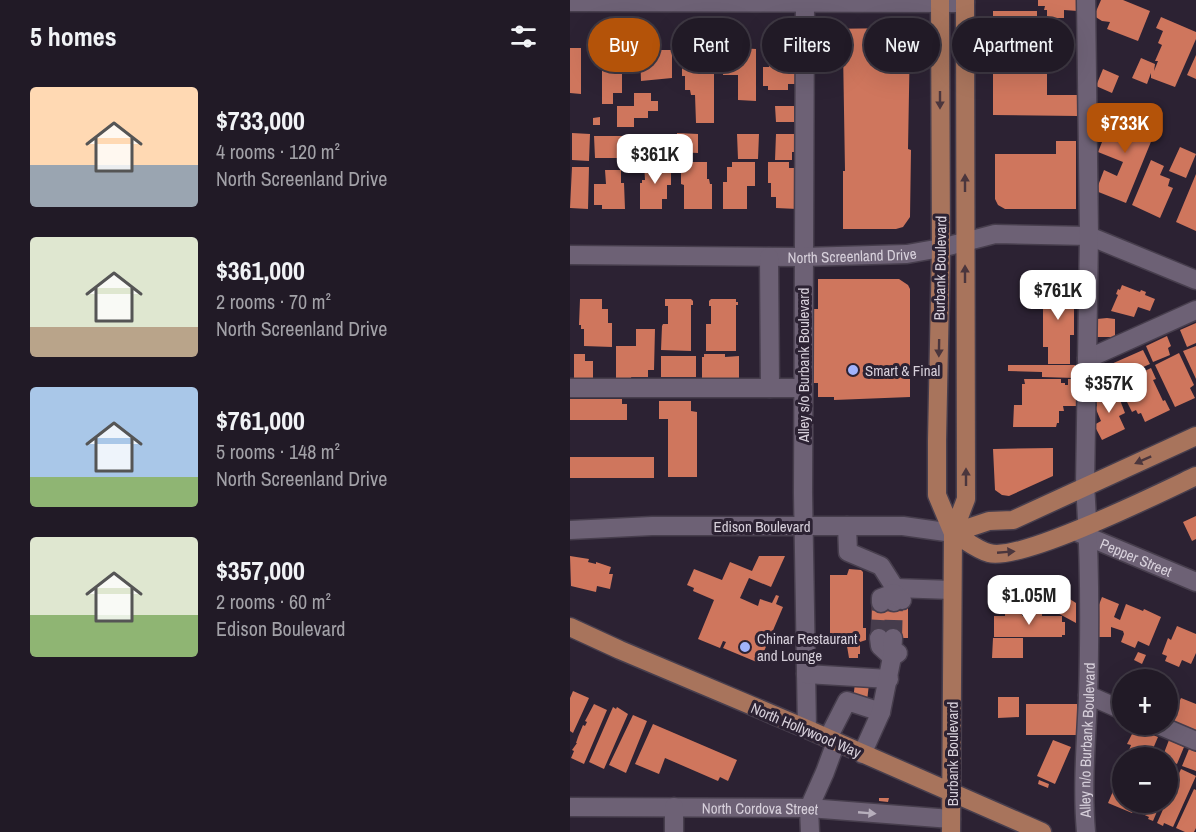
<!DOCTYPE html>
<meta charset="utf-8">
<style>
:root{--surface:#211a26;--page:#29232e;--text:#f1f3f6;--muted:#a2a1a7;--line:#3e3843;--accent:#b45309}
body{margin:0;font-family:"Archivo Narrow",sans-serif;background:var(--page);color:var(--text);height:100vh;display:flex;flex-direction:column;font-size:22px;white-space:nowrap}
*{box-sizing:border-box;margin:0}
p{font-size:20px;color:var(--muted)}
.icon{flex:none;width:33px;height:33px;fill:none;stroke:currentColor;stroke-width:2;stroke-linecap:round;stroke-linejoin:round}
.map{position:relative;flex:1;overflow:hidden}
.sheet{display:flex;flex-direction:column;background:var(--surface);width:570px}
.sheet>*{flex:none}
.guide{position:absolute;left:18px;top:18px;width:518px;height:54px;display:flex;gap:12px}
.tools{position:absolute;left:542px;top:669px;display:grid;gap:12px}
.tools a{display:grid;place-items:center;width:66px;height:66px;border-radius:50%;background:var(--surface);box-shadow:0 6px 24px #0002,0 0 0 2px var(--line);font-size:30px}
.price{position:absolute;translate:-50% -51px;padding:0 14px;border-radius:12px;background:#fff;color:#222;font-size:20px;line-height:39px;filter:drop-shadow(0 2px 3px #0008)}
.price::after{content:'';position:absolute;left:50%;top:36px;width:18px;height:14px;margin-left:-9px;background:inherit;clip-path:polygon(0 0,100% 0,50% 100%)}
.price.active{background:var(--accent);color:#fff}
ul{padding:0;list-style:none}
li{display:flex;align-items:center;gap:18px;height:150px;padding:0 30px}
li span{display:grid;place-items:center;flex:none;width:168px;height:120px;border-radius:6px;color:#555}
li>.icon{margin-inline-start:auto}
span .icon{width:72px;height:72px;fill:#fffc;stroke-width:1}
li b{font-size:26px}
h2{display:flex;justify-content:space-between;align-items:center;height:72px;padding:0 30px;font-size:26px}
.pill{padding:0 21px;border-radius:27px;background:var(--surface);box-shadow:0 6px 24px #0002,0 0 0 2px var(--line);font-size:21px;line-height:54px}
.pill.active{background:var(--accent);color:#fff}
main{display:flex;flex:1;min-height:0}
.map>svg:first-child{display:block}
.building{fill:#cf765d}
.lines{fill:none;stroke-linecap:round;stroke-linejoin:round}
.minor-tunnel{stroke:#463c4c;stroke-width:18;stroke-dasharray:18 9;stroke-linecap:butt}
.minor-casing{stroke:#473e4d;stroke-width:21}
.major-casing{stroke:#473e4d;stroke-width:21}
.minor{stroke:#6d6175;stroke-width:18}
.major{stroke:#a8745c;stroke-width:18}
.oneway{fill:#4b363d}
.oneway2{fill:#b7afbc}
.poi-dot{fill:#a1b3fd;stroke:#2c2233;stroke-width:2}
.labels{text-anchor:middle;dominant-baseline:central;stroke-width:6;stroke-linejoin:round;paint-order:stroke}
.street-label{font-size:15px;fill:#d7d0db;stroke:#2c2233}
.poi-label{font-size:15px;fill:#d7d0db;stroke:#2c2233;text-anchor:start}
</style>
<main>
<section class="sheet">
<h2>5 homes<svg class="icon" aria-label="filters" viewBox="0 0 24 24"><path d="M4 7h16M4 17h16"/><circle cx="9" cy="7" r="2"/><circle cx="15" cy="17" r="2"/></svg></h2>
<ul>
<li><span style="background:linear-gradient(#ffd9b3 65%,#9aa5b1 0)"><svg class="icon" aria-label="home" viewBox="0 0 24 24"><path d="M3 11l9-7 9 7M6 9v11h12V9"/></svg></span><div><b>$733,000</b><p>4 rooms · 120 m²</p><p>North Screenland Drive</p></div></li>
<li><span style="background:linear-gradient(#dfe7d0 75%,#b9a48a 0)"><svg class="icon" aria-label="home" viewBox="0 0 24 24"><path d="M3 11l9-7 9 7M6 9v11h12V9"/></svg></span><div><b>$361,000</b><p>2 rooms · 70 m²</p><p>North Screenland Drive</p></div></li>
<li><span style="background:linear-gradient(#a9c7e8 75%,#8fb573 0)"><svg class="icon" aria-label="home" viewBox="0 0 24 24"><path d="M3 11l9-7 9 7M6 9v11h12V9"/></svg></span><div><b>$761,000</b><p>5 rooms · 148 m²</p><p>North Screenland Drive</p></div></li>
<li><span style="background:linear-gradient(#dfe7d0 65%,#8fb573 0)"><svg class="icon" aria-label="home" viewBox="0 0 24 24"><path d="M3 11l9-7 9 7M6 9v11h12V9"/></svg></span><div><b>$357,000</b><p>2 rooms · 60 m²</p><p>Edison Boulevard</p></div></li>
</ul>
</section>
<div class="map">
<svg width="626" height="832" viewBox="0 0 626 832">
<rect width="100%" height="100%" fill="#2c2233"/>
<path class="building" d="M468,0H508V11L494,10V18H477V10H474L475,6H468Z
M531,0H553L580,11L568,41L537,29L540,22L532,21L524,16Z
M423,11H467V32H474V52H477V95H508V116L423,115Z
M591,17L626,32V39L605,87L581,78V73L577,84L562,78L571,58L585,64L584,71L588,61H585L592,45L588,43L593,31L586,28Z
M330,28L335,30L340,36L338,149L341,150L340,217L333,227L326,229H273V171H275L273,50H268V43H250V29Z
M154,47L186,49V101L168,100V75H153Z
M0,48H11V94L0,93Z
M112,48H133V59H137V67H141V72H144V123H126L125,95H121L120,90H115V76H112Z
M215,48H228V84H218V90H198V86H193V67H199V57H210V54H215Z
M37,50H58L57,71H52V93H43V104H32V71H37Z
M70,50H102V78L71,81Z
M626,55V79L617,75Z
M533,69L549,76L542,93L526,86Z
M64,93H81V101H88V111H78V118H64V127H47V106H64Z
M205,106H224V122H206Z
M545,110L587,127L556,203L526,191L534,170L547,176L553,162L528,152Z
M30,117V125H23V118Z
M2,133L20,134L19,161L2,160Z
M107,133L128,134V153L106,152Z
M83,134H101V152H83Z
M167,134H189L188,159H168Z
M206,134H227V152H222V160H205Z
M24,136H61V158H25Z
M486,141H506V209H435L428,205L425,199V154H486Z
M610,147L626,154L616,178L599,171Z
M581,160L594,166L590,175L600,179L598,186L603,188L590,218L562,205Z
M74,162H101V185H97V199H92V209H70V183H72V180H75Z
M111,162H137V179H139L140,184H142V209H114V185L111,184Z
M162,162H185V186H177V209H153V182H157V167H162Z
M198,162H219V168H224V182H227V209L206,208V197H201V183H198Z
M2,167H19L18,209L0,208Z
M35,170H51V183H54L55,209H32V205H24V184H36Z
M626,174V231L606,222Z
M248,279H329L338,285L340,289V397L264,400V397H248V383H240V309H248Z
M473,280H493V285H498V289H504V335H500V364H478V347H473Z
M552,285L570,292L571,290L576,292L575,295L585,299L580,311L568,307L564,317L541,311L548,295L546,294L548,289L550,290Z
M10,299H32V309H38V323H42V347L14,346V329H11V325H9Z
M95,299H121L123,301V305H121V351L91,350L92,326L93,324H98V306H95Z
M141,299H166V302H168V305H166V351H136V324H141V306H139V301Z
M537,318L545,319V337H527V319Z
M626,323V343L617,347L610,330Z
M66,329H85L84,370H78V377H61L62,380H46V346H66Z
M597,336L601,346L598,348L600,355L583,362L576,346Z
M626,346V379L613,351Z
M573,350L580,364L546,379L539,365Z
M609,353L624,385L620,388L625,398L605,407L585,365Z
M4,354H15V361H23V379H4Z
M134,354H155V357L169,356V380H132V357H134Z
M91,356H126V377H91Z
M438,365H505V378L472,377V372L438,371Z
M581,368L586,379L583,380L593,401L595,400L600,410L575,422L571,413L568,414L566,410L562,412L554,396L559,394L557,390L560,388L556,380Z
M454,379H491V383H495V385H498V379H506V406H493L494,411H489V423H487L486,427H443L444,405H452V384H455Z
M545,387L555,413L549,416L555,429L532,440L524,425L531,421L525,407L527,406L525,397Z
M0,399H52V404H57V420H0Z
M89,401H121V411L127,412V477H98V419H89Z
M483,448V476L439,496L432,495L425,490L423,449Z
M0,457H84V478H0Z
M626,516V539L622,541L613,522Z
M0,556L19,559L18,562L26,564V562L41,567L39,574H43L40,589L27,586L26,592L1,586Z
M189,556H215L201,587L179,578L170,598L188,606L190,599L202,603L206,595L209,596L206,604L213,607L189,663L153,648L156,642L153,641L150,648L128,639L144,600L123,591L124,588L117,585L124,569L152,580L160,562L182,571Z
M279,569L291,570L293,572V628H296V640L290,642V654H288V658H279L277,646H260V575H277Z
M481,587L506,603V623L482,610L480,613L469,607Z
M532,597L549,604L544,617L550,620L556,604L573,611L574,609L591,617L579,646L568,641L565,648L551,642L554,634L553,631L541,627V637H524L525,615Z
M302,603H338V638H301Z
M435,613H452V616H455V613H472V616H492V622H495V635H492V637H424V616H435Z
M607,626L626,634V653L621,664L612,660L609,667L595,661L597,656L592,654L598,638L601,640Z
M423,638H453V658H422Z
M568,652L576,655L572,664L564,660Z
M576,673L592,679V680H573Z
M285,683L299,684L297,701L283,700Z
M3,691L19,698L3,733L0,731V698Z
M428,697H449V717L428,718Z
M611,698L626,704V730L601,721Z
M24,704L37,710L14,764L1,758L4,751L2,750L7,743H6L8,737L13,725L15,726L17,722L15,721Z
M456,704H507V735H456Z
M43,707L46,709L47,707L58,714L34,769L19,762Z
M63,715L77,721L56,773L39,765Z
M83,724L167,760L158,781L150,777L148,781L95,758L89,774L65,764Z
M565,728L588,737L582,751L584,752L581,758H556L561,745L557,744Z
M483,740L501,747L485,784L467,776Z
M599,740L614,747L607,764L597,760V758H592Z
M619,749L626,752V771L612,766Z
M597,764L606,767L597,790Z
M611,769L626,776L603,827L594,823L593,826L587,823Z
M552,770V802H567L562,813L538,803Z
M469,780L479,784L478,788L468,784Z
M624,789L626,790V828L624,832H615L606,828Z
M309,798H319L318,802L309,801Z
M573,802H591L583,821L578,819L579,817L568,812Z"/>
<g class="lines">
<path class="minor-tunnel" d="M309,638L311,603
M323,638L324,602"/>
<defs>
<g id="minor">
<path d="M235,0L233,493L237,729"/>
<path d="M0,2L395,3"/>
<path id="s1" d="M0,255L233,257L337,254L371,248L425,234L519,236L626,280"/>
<path d="M199,257L200,388"/>
<path d="M517,359L626,310"/>
<path d="M0,388H233"/>
<path d="M277,526L278,552L311,566L325,588"/>
<path d="M0,530L82,526H333L383,533"/>
<path id="s2" d="M509,533L626,582"/>
<path d="M324,602L325,588L382,590"/>
<path d="M311,603V598L324,593L332,600"/>
<path d="M309,638L310,646L322,657L328,653"/>
<path d="M236,674L319,679"/>
<path d="M518,695L552,710"/>
<path d="M586,724L626,741"/>
<path d="M258,738L277,701L311,712"/>
<path d="M292,754L311,712L322,657L323,638"/>
<path id="s3" d="M0,807L239,808L381,819"/>
<path d="M104,832V807"/>
<path d="M240,832L239,808L255,772L266,742"/>
<path id="s4" d="M516,832C512,787 516,743 518,698C520,628 520,556 515,486L519,236L516,0"/>
</g>
<path id="major" d="M370,0L371,248L367,441V495L383,533
M383,533C394,539 407,550 419,553C451,562 590,493 626,476
M383,533L419,521L443,520L626,436
M0,627L50,650L237,729L472,832
M381,832L383,533L396,499L395,0"/>
</defs>
<use href="#minor" class="minor-casing"/>
<use href="#major" class="major-casing"/>
<use href="#minor" class="minor"/>
<use href="#major" class="major"/>
</g>
<defs><path id="oneway-solid" d="M-6-.8H1V-3.2L6.5 0L1 3.2V.8H-6Z" transform="scale(1.5)"/></defs>
<g class="oneway">
<use href="#oneway-solid" transform="translate(370 100) rotate(90)"/>
<use href="#oneway-solid" transform="translate(395 183) rotate(-90)"/>
<use href="#oneway-solid" transform="translate(395 274) rotate(-90)"/>
<use href="#oneway-solid" transform="translate(369 348) rotate(91)"/>
<use href="#oneway-solid" transform="translate(573 460) rotate(156)"/>
<use href="#oneway-solid" transform="translate(396 477) rotate(-90)"/>
<use href="#oneway-solid" transform="translate(436 552) rotate(-5)"/>
</g>
<use class="oneway2" href="#oneway-solid" transform="translate(297 813) rotate(5)"/>
<g class="poi-dot">
<circle cx="283" cy="370" r="6"/>
<circle cx="175" cy="647" r="6"/>
</g>
<g class="labels">
<g class="street-label">
<text stroke="none"><textPath href="#s1" startOffset="282">North Screenland Drive</textPath></text>
<text transform="translate(370 268) rotate(-89)">Burbank Boulevard</text>
<text transform="translate(233 365) rotate(-90)">Alley s/o Burbank Boulevard</text>
<text x="192" y="526">Edison Boulevard</text>
<text stroke="none"><textPath href="#s2" startOffset="62">Pepper Street</textPath></text>
<text transform="translate(236 730) rotate(23)">North Hollywood Way</text>
<text stroke="none"><textPath href="#s4" startOffset="92">Alley n/o Burbank Boulevard</textPath></text>
<text transform="translate(382 754) rotate(-90)">Burbank Boulevard</text>
<text stroke="none"><textPath href="#s3" startOffset="190">North Cordova Street</textPath></text>
</g>
<g class="poi-label">
<text x="295" y="370">Smart &amp; Final</text>
<text x="187" y="638">Chinar Restaurant<tspan x="187" dy="17">and Lounge</tspan></text>
</g>
</g>
</svg>
<div class="tools">
<a>+</a>
<a>−</a>
</div>
<b class="price active" style="left:555px;top:154px">$733K</b>
<b class="price" style="left:85px;top:185px">$361K</b>
<b class="price" style="left:488px;top:321px">$761K</b>
<b class="price" style="left:539px;top:414px">$357K</b>
<b class="price" style="left:459px;top:626px">$1.05M</b>
<div class="guide">
<a class="pill active">Buy</a>
<a class="pill">Rent</a>
<a class="pill">Filters</a>
<a class="pill">New</a>
<a class="pill">Apartment</a>
</div>
</div>
</main>
